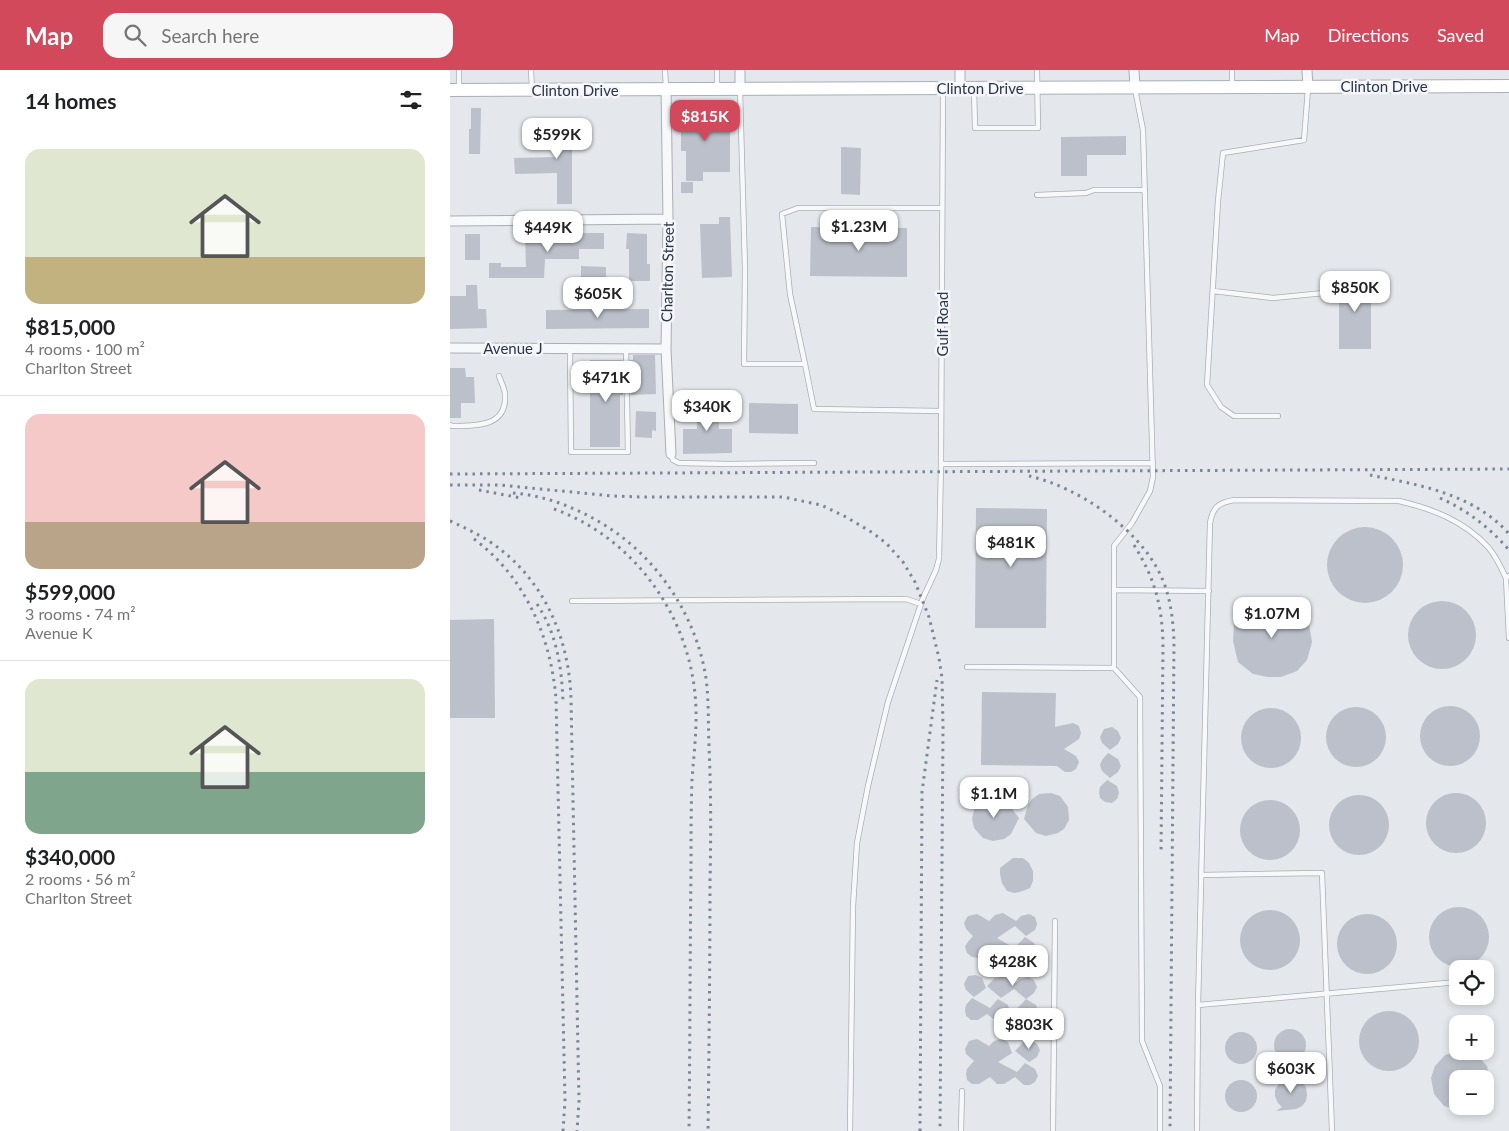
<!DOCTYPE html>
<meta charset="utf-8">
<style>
:root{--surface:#fff;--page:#f6f6f6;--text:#202124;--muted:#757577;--line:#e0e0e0;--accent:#d1495b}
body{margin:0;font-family:Lato,sans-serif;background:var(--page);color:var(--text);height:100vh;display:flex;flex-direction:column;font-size:19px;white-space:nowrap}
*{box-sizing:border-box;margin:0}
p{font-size:16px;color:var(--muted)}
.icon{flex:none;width:28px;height:28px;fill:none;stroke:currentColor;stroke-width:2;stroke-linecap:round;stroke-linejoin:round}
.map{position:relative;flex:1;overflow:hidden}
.details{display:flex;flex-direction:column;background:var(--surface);width:450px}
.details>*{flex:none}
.tools{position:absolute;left:999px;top:890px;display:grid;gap:10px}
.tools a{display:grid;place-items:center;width:45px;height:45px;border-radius:10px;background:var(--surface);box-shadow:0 2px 8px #0003;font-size:25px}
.price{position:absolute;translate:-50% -42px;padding:0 11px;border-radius:10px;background:#fff;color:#222;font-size:16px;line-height:32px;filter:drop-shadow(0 1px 2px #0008)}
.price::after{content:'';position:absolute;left:50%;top:30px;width:15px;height:11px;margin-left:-8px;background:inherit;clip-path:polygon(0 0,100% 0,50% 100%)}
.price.active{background:var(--accent);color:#fff}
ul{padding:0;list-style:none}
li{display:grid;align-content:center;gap:10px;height:265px;padding:0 25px}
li+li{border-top:1px solid var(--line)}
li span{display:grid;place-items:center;height:155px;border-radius:15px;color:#555}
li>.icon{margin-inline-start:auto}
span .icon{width:90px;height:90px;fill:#fffc;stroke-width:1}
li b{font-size:21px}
h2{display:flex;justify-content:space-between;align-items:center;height:60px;padding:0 25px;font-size:21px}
header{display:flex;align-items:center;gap:30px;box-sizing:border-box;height:70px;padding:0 25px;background:var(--accent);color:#fff}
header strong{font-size:24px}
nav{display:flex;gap:28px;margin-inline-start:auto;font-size:18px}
.search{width:350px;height:45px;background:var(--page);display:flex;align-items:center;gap:12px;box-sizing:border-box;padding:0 18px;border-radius:15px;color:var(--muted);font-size:19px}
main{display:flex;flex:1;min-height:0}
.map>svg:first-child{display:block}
.building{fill:#bbc0ca}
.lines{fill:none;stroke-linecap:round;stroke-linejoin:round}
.service-casing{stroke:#a9aeb7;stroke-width:6}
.minor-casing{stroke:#a9aeb7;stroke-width:11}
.secondary-casing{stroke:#a9aeb7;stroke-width:14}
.service{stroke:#f7f8fa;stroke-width:4.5}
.minor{stroke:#f7f8fa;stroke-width:9}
.secondary{stroke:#fff;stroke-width:12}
.rail{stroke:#7d8696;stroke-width:3;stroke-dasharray:2.5 5;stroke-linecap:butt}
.labels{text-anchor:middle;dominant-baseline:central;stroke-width:5;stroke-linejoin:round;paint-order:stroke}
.street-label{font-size:15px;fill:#2b3445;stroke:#f4f6f9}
</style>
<header>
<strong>Map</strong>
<div class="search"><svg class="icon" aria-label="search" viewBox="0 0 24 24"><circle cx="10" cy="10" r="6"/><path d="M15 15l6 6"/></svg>Search here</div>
<nav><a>Map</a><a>Directions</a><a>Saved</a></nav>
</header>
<main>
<section class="details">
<h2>14 homes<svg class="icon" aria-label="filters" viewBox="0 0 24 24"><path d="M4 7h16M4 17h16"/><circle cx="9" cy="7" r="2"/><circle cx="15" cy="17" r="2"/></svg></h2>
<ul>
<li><span style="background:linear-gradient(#dfe7d0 70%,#c2b280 0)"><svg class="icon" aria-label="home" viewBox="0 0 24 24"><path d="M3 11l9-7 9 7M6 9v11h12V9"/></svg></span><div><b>$815,000</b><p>4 rooms · 100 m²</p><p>Charlton Street</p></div></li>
<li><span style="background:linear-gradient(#f6c9c9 70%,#b9a48a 0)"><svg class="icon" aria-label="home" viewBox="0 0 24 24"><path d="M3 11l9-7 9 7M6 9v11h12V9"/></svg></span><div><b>$599,000</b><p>3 rooms · 74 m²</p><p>Avenue K</p></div></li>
<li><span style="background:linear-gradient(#dfe7d0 60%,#7fa58c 0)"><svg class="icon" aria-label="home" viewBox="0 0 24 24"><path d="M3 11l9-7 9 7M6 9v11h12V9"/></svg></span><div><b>$340,000</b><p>2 rooms · 56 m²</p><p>Charlton Street</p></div></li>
</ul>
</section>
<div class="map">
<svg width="1059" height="1061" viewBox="0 0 1059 1061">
<rect width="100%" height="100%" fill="#e4e7ec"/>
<path class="building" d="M231,36H255V45H280V102H253V111H236V81H231Z
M21,38H31L30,84H19V59H21Z
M107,50H130V78H122V134H107V103L65,104L64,88L107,87L106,80H108Z
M676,66V85H637V106H611V67Z
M391,77L411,78L410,125L391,124Z
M231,112H243V123H231Z
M269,147H280L282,207L252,208L250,154H269Z
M361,157L457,158V207L360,206Z
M138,163H154V179H129V189H95L94,208H39V193H51V197H76L75,165Z
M177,163L197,164V194H200V211H179V179H176Z
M15,164H30V190H15Z
M131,196L156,197V212L131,211Z
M889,207H921V279H889Z
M16,215H27L28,239H36L37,258L0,259V226H16Z
M199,239V258L96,259V240Z
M183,285H205L206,324L181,325L180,290H183Z
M140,290H172L173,325H170V377H140Z
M0,298H15L16,307H24L25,333H11V348H0Z
M268,330L269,359H282V383L233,384V359H247L246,331Z
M299,333L348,334V364L299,363Z
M186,341L206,342V361L202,360V368L185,367Z
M526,438L597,439L596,558H525Z
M877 495a38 38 0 1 1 76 0a38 38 0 1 1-76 0Z
M828,530L846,538L859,554L862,572L857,590L847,601L831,607H818L803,604L788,592L783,571L784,555L790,542L809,534Z
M958 565a34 34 0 1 1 68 0a34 34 0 1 1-68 0Z
M44,549L45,648H0V550Z
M532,622L606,623L605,657L623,653L629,656L631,663L629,669L614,679L626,686L629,692L626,699L621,702H615L607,696L531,695Z
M970 666a30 30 0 1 1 60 0a30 30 0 1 1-60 0Z
M876 667a30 30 0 1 1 60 0a30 30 0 1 1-60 0Z
M791 668a30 30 0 1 1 60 0a30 30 0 1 1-60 0Z
M662,657L668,661L671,668L668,674L660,680L652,673L650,667L654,659Z
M658,683L668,689L671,696L668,702L660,708L652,701L650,695L652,690Z
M657,710L667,716L669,723L667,729L662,733L655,732L650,728L649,722L650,717Z
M601,723L610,726L618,737L619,750L614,759L608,763L596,766L586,763L574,749L578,735L582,729L589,724Z
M976 753a30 30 0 1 1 60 0a30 30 0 1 1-60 0Z
M879 755a30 30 0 1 1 60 0a30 30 0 1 1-60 0Z
M548,728L556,731L569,748L561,764L554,769L543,771L533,768L524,758L522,749L524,740L528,734L536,729Z
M790 760a30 30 0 1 1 60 0a30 30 0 1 1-60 0Z
M563,788H573L579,793L583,801V811L580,818L573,821L565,823L557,821L552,813L550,804V798Z
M979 867a30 30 0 1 1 60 0a30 30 0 1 1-60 0Z
M790 870a30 30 0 1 1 60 0a30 30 0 1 1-60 0Z
M553,843L566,851L571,846L579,844L585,847L587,854L585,860L576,866L565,856L547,868L561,876L557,887L552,890H545L537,882L528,888L522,887L517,883L515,877L517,873L523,866L516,859L514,853L516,849L518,846L527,844L539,851L545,845Z
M887 874a30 30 0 1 1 60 0a30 30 0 1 1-60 0Z
M575,867L584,873L587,880L584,886L579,889H573L562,880Z
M526,905L532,908L536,918L524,927L516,920L514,914L518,906Z
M553,906L566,913L570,909L579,907L584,910L587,917L584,923L576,929L564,919L551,928L537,916L545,908Z
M522,928L540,938L548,929L558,935L560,942L558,948L553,952L546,951L537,944L528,950H521L516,946L515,940L516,935Z
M576,929L586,935L589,942L586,948L581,951H574L564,942Z
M909 971a30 30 0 1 1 60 0a30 30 0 1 1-60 0Z
M824 975a16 16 0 1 1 32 0a16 16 0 1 1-32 0Z
M775 978a16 16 0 1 1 32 0a16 16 0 1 1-32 0Z
M527,969L539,976L544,971L552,969L558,972L562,983L548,992L567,1002L575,993L585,999L588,1006L585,1012L580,1015H574L565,1007L554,1014H547L540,1007L529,1014H522L517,1010L516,1004L517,999L524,991L516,984L515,979L519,971Z
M581,970L587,974L590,980L587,987L579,992L565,981L573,972Z
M1008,981L1026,984L1037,996L1040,1009H1008V1040L994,1036L984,1024L981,1008L985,996L995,985Z
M838,1008L847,1009L852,1012L856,1017L857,1025L856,1031L852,1036L846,1039L826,1041L832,1037L828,1033L825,1026V1020L830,1012Z
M775 1026a16 16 0 1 1 32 0a16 16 0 1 1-32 0Z"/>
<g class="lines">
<defs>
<path id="service" d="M9,0V19
M81,0L82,19
M215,0L216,18
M267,0V19
M782,0V16
M524,19L525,58H588L587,0
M685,19L693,60L703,407L700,421L682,453L664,476V598L690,627L692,971L710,1016V1061
M290,20L295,199L294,294H355L364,339L491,341
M587,125L636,123L644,120H695
M763,221L823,228L874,223
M120,279L121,382H178L176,279
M355,294L340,224L332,144L348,138H492
M828,346H784L771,337L757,315L768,131L773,83L854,70L858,19
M0,355L2,356C26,356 57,357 55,325C55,319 51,312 49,306
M221,384L223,390L229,393L280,394L364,393
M491,394L703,393
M1056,508L1059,568
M665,520L759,521
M122,531L456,529L471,534
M517,597L664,598
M752,805L872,803L882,1061
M1035,909H1041
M748,935L1008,912
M400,1061L403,836L407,773L418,716L438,632L473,528L486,500L489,489L491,394L493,20
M511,1061L512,1021
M603,1061L605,851
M747,1061L748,935L760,453C763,437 768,433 784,430L949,431C983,439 1014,451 1038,477C1046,486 1051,497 1056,508L1059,506"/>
<path id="minor" d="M290,0V19
M510,0V18
M684,0L685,18
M857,0L858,17
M216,19L218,149L216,279L221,384
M0,151L218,149
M0,278L216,279"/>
<path id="secondary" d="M0,20L1059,16"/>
</defs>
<use href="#service" class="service-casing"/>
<use href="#minor" class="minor-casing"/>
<use href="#secondary" class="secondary-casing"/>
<use href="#service" class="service"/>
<use href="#minor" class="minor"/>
<use href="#secondary" class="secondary"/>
<path class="rail" d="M0,404L1059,399
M920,405C970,415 1024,424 1059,464
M579,406C628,417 688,458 710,504C720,524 723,548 724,571L720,1061
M0,415H49L163,426L192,427H333L371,435L396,447L423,463L437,474L453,492L465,512L479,547L489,588L492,608L493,657L490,1061
M29,420L71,428
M63,423C101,426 137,442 168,464C214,498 247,551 256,608C259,631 258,653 259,676C261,721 261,766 260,812C260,895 259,978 258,1061
M990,428C1017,440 1040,458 1059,480
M104,439C182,467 237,542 245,624C248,653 244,682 242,710C241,739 241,768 241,797C240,885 240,973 239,1061
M0,451C12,456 23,462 34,468C91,503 119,564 121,629L129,1031L127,1061
M24,469C75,507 101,567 106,629L115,1030L113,1061
M684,475C705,509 712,535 713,574L711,784
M87,534C107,564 112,598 113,634
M470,1061L472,722L487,610"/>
</g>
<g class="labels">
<g class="street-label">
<text x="934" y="16">Clinton Drive</text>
<text x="530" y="18">Clinton Drive</text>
<text x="125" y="20">Clinton Drive</text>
<text transform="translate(217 202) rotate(-89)">Charlton Street</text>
<text transform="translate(492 254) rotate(-90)">Gulf Road</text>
<text x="63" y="278">Avenue J</text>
</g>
</g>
</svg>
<div class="tools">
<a><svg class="icon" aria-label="locate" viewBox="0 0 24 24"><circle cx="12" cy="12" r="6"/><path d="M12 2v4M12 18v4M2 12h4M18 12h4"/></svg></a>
<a>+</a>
<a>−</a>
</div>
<b class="price active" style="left:255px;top:72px">$815K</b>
<b class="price" style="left:107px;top:90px">$599K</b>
<b class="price" style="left:409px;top:182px">$1.23M</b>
<b class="price" style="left:98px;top:183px">$449K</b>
<b class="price" style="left:905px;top:243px">$850K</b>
<b class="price" style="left:148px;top:249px">$605K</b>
<b class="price" style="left:156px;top:333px">$471K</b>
<b class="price" style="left:257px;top:362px">$340K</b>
<b class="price" style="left:561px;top:498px">$481K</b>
<b class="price" style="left:822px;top:569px">$1.07M</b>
<b class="price" style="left:544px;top:749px">$1.1M</b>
<b class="price" style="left:563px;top:917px">$428K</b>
<b class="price" style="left:579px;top:980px">$803K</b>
<b class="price" style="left:841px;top:1024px">$603K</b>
</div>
</main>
